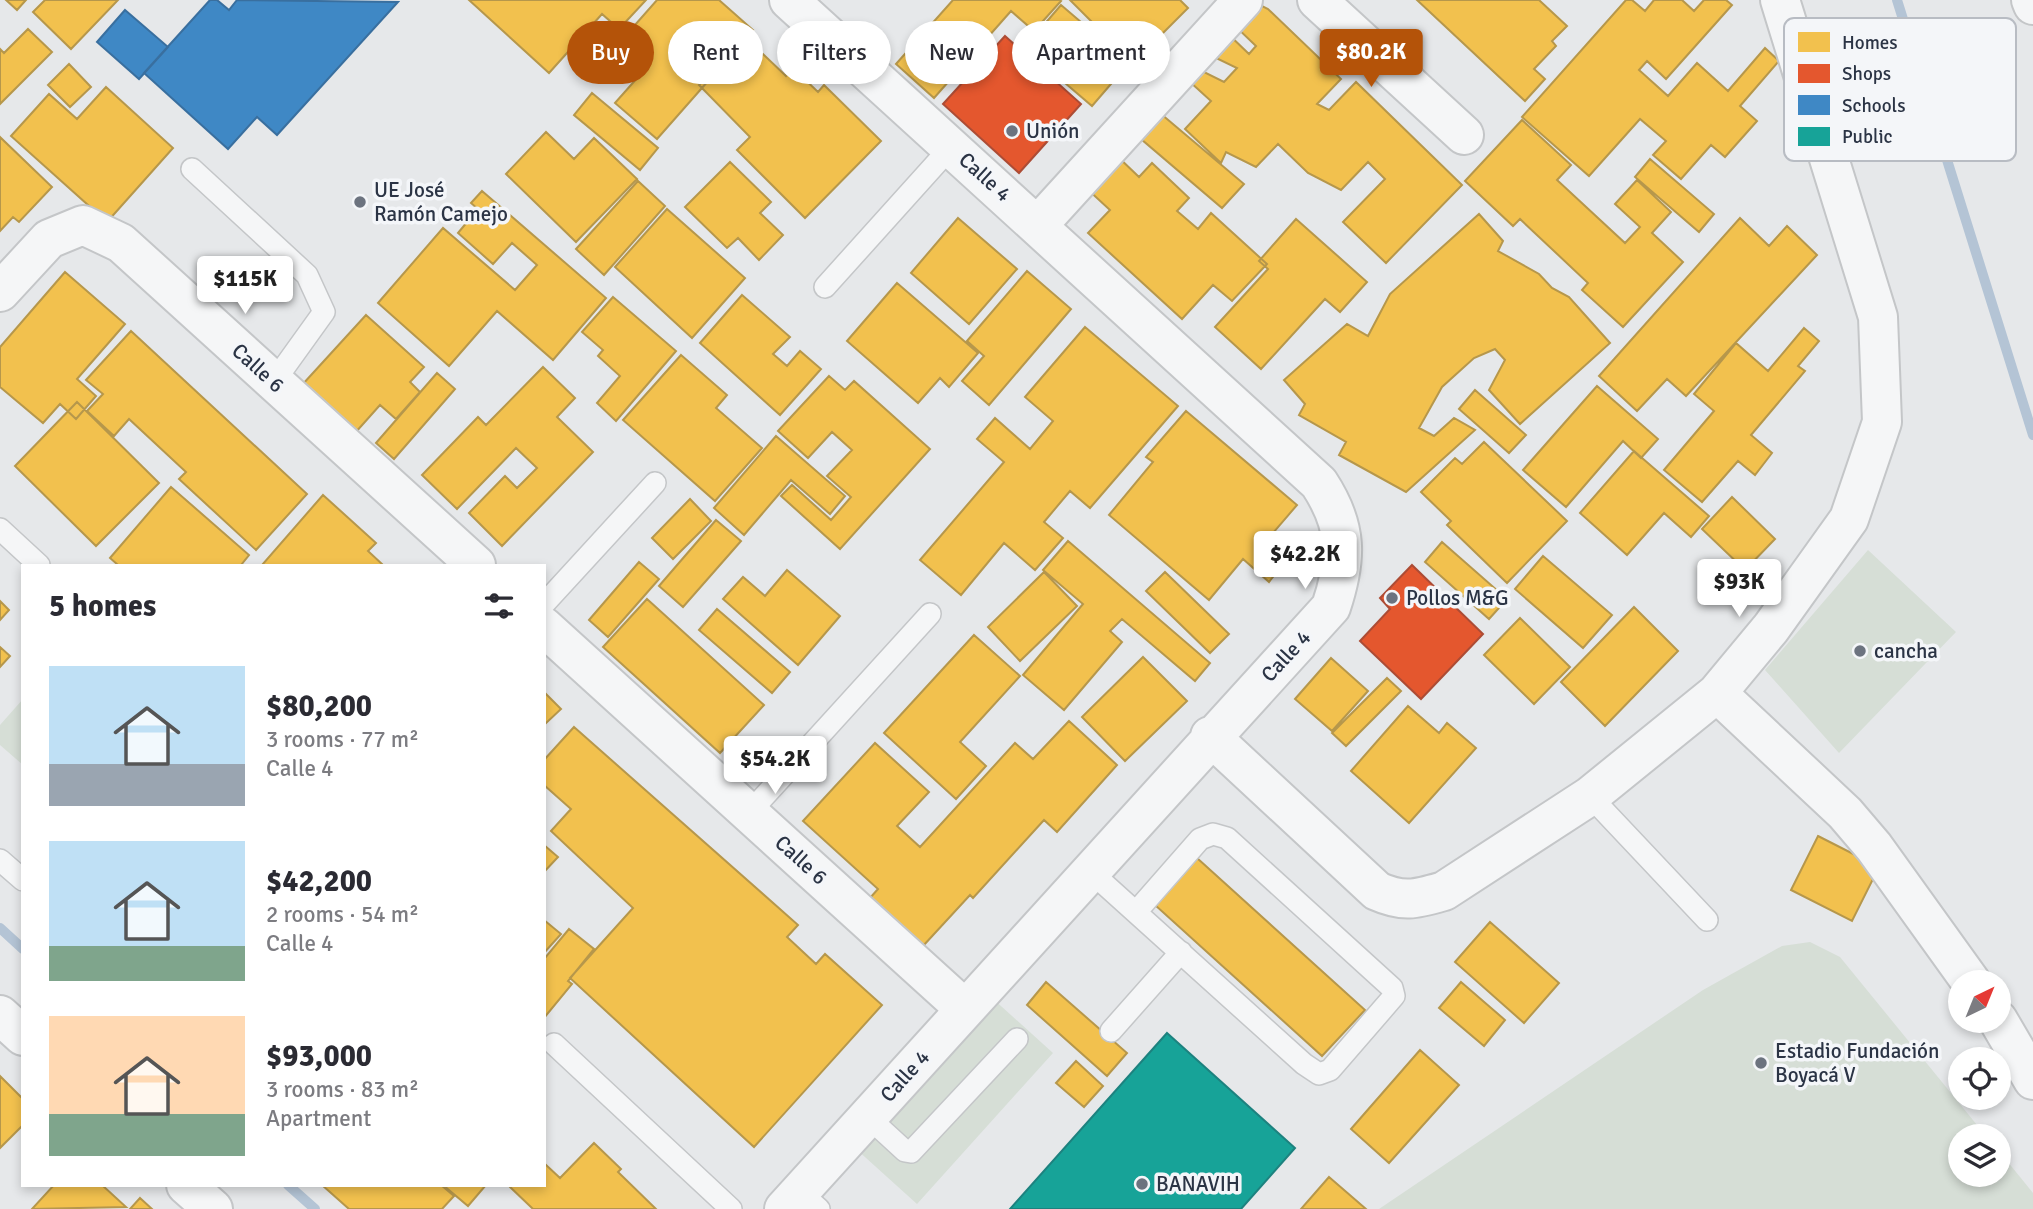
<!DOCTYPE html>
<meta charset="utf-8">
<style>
:root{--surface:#fff;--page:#f2f2f3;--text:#2b2b33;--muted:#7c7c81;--accent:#b45309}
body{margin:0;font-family:Signika,sans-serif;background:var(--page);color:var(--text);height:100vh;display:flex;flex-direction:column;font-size:26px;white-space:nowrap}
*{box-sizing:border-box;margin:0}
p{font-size:23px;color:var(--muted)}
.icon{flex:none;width:38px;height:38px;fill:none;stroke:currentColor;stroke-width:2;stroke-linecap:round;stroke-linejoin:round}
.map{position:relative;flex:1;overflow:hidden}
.sheet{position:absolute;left:21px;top:564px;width:525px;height:623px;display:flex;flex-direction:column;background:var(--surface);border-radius:0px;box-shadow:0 4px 10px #0003}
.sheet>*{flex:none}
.banner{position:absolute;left:567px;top:21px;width:665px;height:63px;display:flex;gap:14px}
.needle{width:46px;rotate:43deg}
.controls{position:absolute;left:1948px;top:970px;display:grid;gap:14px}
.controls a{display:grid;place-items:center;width:63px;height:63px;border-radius:50%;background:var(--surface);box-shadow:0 4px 10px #0003;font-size:35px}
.price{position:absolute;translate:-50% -60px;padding:0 16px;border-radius:7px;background:#fff;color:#222;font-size:23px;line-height:46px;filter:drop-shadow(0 2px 4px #0008)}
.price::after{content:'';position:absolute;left:50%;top:42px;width:21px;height:16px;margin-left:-10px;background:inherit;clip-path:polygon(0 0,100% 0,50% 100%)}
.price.active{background:var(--accent);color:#fff}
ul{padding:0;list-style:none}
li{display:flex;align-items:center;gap:21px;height:175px;padding:0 28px}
li span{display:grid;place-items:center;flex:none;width:196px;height:140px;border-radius:0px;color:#555}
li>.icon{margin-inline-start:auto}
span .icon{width:84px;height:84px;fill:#fffc;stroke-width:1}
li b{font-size:30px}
h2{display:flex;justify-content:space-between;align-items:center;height:84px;padding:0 28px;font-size:30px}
.tag{padding:0 24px;border-radius:32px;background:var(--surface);box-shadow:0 4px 10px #0003;font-size:24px;line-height:63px}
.tag.active{background:var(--accent);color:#fff}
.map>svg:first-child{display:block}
.green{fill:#d6ded6}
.homes{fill:#f2c14e;stroke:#b6974b;stroke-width:2}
.shops{fill:#e4572e;stroke:#ac4c35;stroke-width:2}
.schools{fill:#3f88c5;stroke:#396f9f;stroke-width:2}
.public{fill:#17a398;stroke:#1d827f;stroke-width:2}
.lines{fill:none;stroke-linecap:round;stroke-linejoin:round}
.stream{stroke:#b4c4d5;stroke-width:10}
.lane-casing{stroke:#c4c6c8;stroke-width:24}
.street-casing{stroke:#c4c6c8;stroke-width:42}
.lane{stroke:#f5f6f7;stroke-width:21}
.street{stroke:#f5f6f7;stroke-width:38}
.poi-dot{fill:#6c737f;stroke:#f4f6f9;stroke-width:2.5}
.labels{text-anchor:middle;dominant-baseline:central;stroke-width:7;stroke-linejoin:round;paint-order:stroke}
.poi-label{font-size:21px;fill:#2b3445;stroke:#f4f6f9;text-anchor:start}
.street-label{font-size:21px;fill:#2b3445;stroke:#f4f6f9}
.key{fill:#f4f6f9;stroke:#b8bcc3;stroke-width:2}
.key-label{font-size:19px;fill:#2b3445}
</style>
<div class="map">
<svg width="2033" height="1209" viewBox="0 0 2033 1209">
<rect width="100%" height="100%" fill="#e6e8ea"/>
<path class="green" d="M1868,550L1956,632L1839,753L1765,670Z
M23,699V765L0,745V725Z
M1810,942L1840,957L1986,1136H1960V1174H1998L1999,1151L2033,1193V1209H1379L1703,990L1782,946Z
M991,997L1053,1053L917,1204L855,1148Z"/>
<path class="homes" d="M6,0H26L17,10Z
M45,0H118L71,49L33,12Z
M469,0H646L619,29L602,14L549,73Z
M657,0H719L753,30L657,139L615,103L639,76L612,51Z
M953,0H1059L1061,1L1034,31L1011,11L934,98L896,64Z
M1070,0H1180L1188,8L1133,63Z
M1417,0H1539L1567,26L1552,41L1556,46L1534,69L1545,79L1525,101Z
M1626,0H1632L1645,11L1654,0H1682L1694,11L1704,0H1726L1732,5L1666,79L1647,61L1639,70L1668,96L1697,63L1728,91L1765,48L1779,61L1740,106L1757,121L1725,157L1711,145L1681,179L1653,155L1666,141L1640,119L1589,176L1522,117Z
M1252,1L1268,9L1341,79L1317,104L1329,110L1356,82L1462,185L1386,263L1343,222L1385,179L1368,162L1341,190L1308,173L1278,144L1256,167L1226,152L1221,163L1185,129L1211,101L1189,81L1196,68L1224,82L1237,68L1212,56L1225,31L1249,54L1256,46L1231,22Z
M1061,5L1129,63L1092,106L1024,48Z
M28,29L52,52L0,104V49L4,53Z
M746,38L786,76L793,68L818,92L824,85L881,141L805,218L737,150L750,137L699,85Z
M69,64L91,87L70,107L48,85Z
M106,87L173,148L107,222L11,136L49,94L77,119Z
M592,93L658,148L640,170L574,115Z
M1154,108L1244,184L1222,208L1134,133Z
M1522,120L1571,165L1557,180L1625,243L1640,227L1615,204L1637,180L1671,212L1652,233L1683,262L1623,327L1582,290L1588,283L1520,219L1513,226L1465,181Z
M546,132L574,159L594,138L637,179L576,242L506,174Z
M0,137L52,187L19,222L13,217L0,231Z
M1115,154L1139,177L1152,163L1189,198L1177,211L1198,229L1211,213L1267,264L1232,301L1213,285L1182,319L1088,233L1110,210L1085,187Z
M1650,159L1714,214L1699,232L1635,177Z
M730,162L771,202L760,213L783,235L759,260L738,238L727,248L685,207Z
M638,181L665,206L604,275L576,249Z
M482,191L606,298L553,360L497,311L449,366L378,303L443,228L515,290L537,265L512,243L493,264L458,233L478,209L471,203Z
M667,209L745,278L692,338L615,267Z
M1479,214L1503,241L1498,251L1539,274L1552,288L1569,297L1610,343L1520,424L1489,390L1505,360L1495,349L1474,358L1442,387L1419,428L1434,436L1454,418L1475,430L1406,492L1339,455L1346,442L1299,415L1305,404L1284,380L1347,324L1368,336L1390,294Z
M958,218L1017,269L969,324L911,273Z
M1740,218L1769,246L1787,226L1817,255L1686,396L1667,379L1637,411L1599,376Z
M1296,219L1367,282L1340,312L1325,299L1261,369L1215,327L1268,269L1259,261Z
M1027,271L1071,309L989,405L962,381L984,356L967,341Z
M65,272L125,324L77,379L96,396L76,419L60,404L43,423L0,387V347Z
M897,283L978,353L949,387L940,378L918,403L847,341Z
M742,295L790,337L773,354L787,366L800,351L821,369L780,415L700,343Z
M613,297L676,351L616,421L597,403L620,376L598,356L603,350L582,332Z
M366,315L424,367L410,382L420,392L396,419L380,405L355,433L302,385Z
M1085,327L1178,406L1090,508L1070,491L1044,522L1063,538L1035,570L1004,543L961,595L920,560L1004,462L977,439L995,418L1030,449L1053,421L1025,397Z
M1804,328L1819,341L1798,366L1805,371L1751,435L1772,453L1755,475L1738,461L1702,502L1664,470L1714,411L1694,394L1736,343L1768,371Z
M131,331L307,494L256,550L179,479L186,472L129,419L114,436L87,411L103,394L86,380Z
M681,355L727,395L716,408L762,448L715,501L623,420Z
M543,367L575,398L557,417L593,452L502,546L469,513L505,476L517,488L537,468L516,448L457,509L422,475L478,417L486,425Z
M437,373L455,389L394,459L376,443Z
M829,376L845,390L854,381L930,449L840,549L781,496L792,485L831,520L851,497L827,476L852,450L832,432L808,458L778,431Z
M1597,386L1658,439L1641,458L1623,441L1566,507L1523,470Z
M1475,390L1526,435L1509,453L1459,409Z
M77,402L159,483L96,546L15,466Z
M1186,411L1297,505L1267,540L1288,558L1269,582L1243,559L1209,600L1109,515L1153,462L1146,457Z
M776,436L845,496L830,514L791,480L744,535L714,508Z
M1484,442L1567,521L1507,583L1447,525L1451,521L1421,492L1455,458L1462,464Z
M1634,451L1709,516L1691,537L1664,513L1627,555L1580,513Z
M171,487L249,555L241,565H118L110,558Z
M323,495L376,543L368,551L383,565H262Z
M1732,497L1775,539L1745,570L1702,529Z
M690,499L711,521L673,559L652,538Z
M716,520L741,541L683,607L659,586Z
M1068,541L1210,663L1195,681L1122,619L1110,631L1122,642L1064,710L1023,675L1083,604L1043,570Z
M1442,542L1507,599L1489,619L1425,562Z
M1543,556L1612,615L1583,648L1515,589Z
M639,562L659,579L608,637L589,620Z
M787,570L840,616L798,665L723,599L743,577L765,596Z
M1044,572L1077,606L1020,661L988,627Z
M1165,572L1229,634L1210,653L1146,591Z
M647,599L764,705L720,753L603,647Z
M0,601L9,610L0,620Z
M1634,607L1678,651L1605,726L1561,682Z
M717,609L790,672L772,693L699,630Z
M1520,618L1570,667L1534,704L1484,655Z
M974,635L1020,676L960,742L986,766L956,799L884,733Z
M0,647L10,656L0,667Z
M1143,657L1187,701L1125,761L1082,717Z
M1331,658L1368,691L1332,731L1295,699Z
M1387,678L1401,691L1346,746L1332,733Z
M544,692L561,709L544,725Z
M1408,706L1439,733L1447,723L1476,748L1409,823L1351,771Z
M1069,721L1117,765L1057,832L1044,820L973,898L970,895L923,946L870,898L878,889L803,821L875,743L929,792L897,826L920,847L1015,743L1033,759Z
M574,727L798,925L787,937L816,964L825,954L882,1005L754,1147L570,978L633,908L551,831L571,809L544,785V760Z
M1818,836L1879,867L1852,921L1791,890Z
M544,845L558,857L544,872Z
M1197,858L1365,1010L1322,1056L1155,905Z
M544,920L561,934L544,953Z
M1490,922L1559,983L1524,1023L1455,962Z
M569,929L594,949L568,981L572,984L544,1018V959Z
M1046,982L1127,1053L1107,1076L1027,1005Z
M1461,982L1505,1020L1484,1046L1439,1008Z
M1420,1050L1459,1085L1389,1163L1351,1129Z
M1076,1061L1103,1086L1084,1107L1056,1083Z
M0,1076L23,1099V1125L0,1148Z
M594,1143L621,1169L618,1172L656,1209H533L508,1185H544V1163L560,1178Z
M1329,1177L1366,1209H1301Z
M54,1185H102L126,1207L32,1209Z
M322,1185H441L454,1196L442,1209H349Z
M443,1185H486L468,1206Z
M140,1198L152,1209H130Z"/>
<path class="shops" d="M1005,36L1081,104L1019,173L943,104Z
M1412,565L1483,634L1421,699L1360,641L1390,609L1380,598Z"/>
<path class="schools" d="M210,0H217L229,10L237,0L398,2L277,135L257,117L228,149L144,73Z
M125,10L168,47L139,79L97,42Z"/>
<path class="public" d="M1167,1033L1295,1148L1241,1209H1010Z"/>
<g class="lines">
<path class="stream" d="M1897,0L2033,435
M0,928L23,949
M288,1185L315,1209"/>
<defs>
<path id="lane" d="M192,169L307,275L324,312L273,383
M825,287L951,147
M0,529L39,565
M544,604L655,483
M1590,796L1707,920
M749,813L930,614
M0,860L23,880
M1091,872L1304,1064L1319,1074L1330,1070L1394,996L1392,988L1227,838L1213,834L1200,839L1136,912
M1111,1031L1181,952
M554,1044L731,1209
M868,1117L905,1151L911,1152L1017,1039
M800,1192L819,1209"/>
<path id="street" d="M1317,0L1464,135
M2031,0L2033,5
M1038,225L1243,0
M0,292L49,239L83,225L121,243L476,565
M544,627L965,1009
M1717,693L1845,813L1874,847L1971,982
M1210,736L1377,891C1404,903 1416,899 1444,891L1590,796L1717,693L1771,628L1849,519L1882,422L1878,317L1780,0
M0,1015L23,1036
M1998,1020L2033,1080
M186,1185L213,1209
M784,1209L1331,607C1347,559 1348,527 1319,483L789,0"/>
</defs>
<use href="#lane" class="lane-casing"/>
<use href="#street" class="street-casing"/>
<use href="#lane" class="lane"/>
<use href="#street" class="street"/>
</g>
<g class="poi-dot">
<circle cx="1012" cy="131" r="7"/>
<circle cx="360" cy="202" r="7"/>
<circle cx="1392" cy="598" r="7"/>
<circle cx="1860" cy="651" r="7"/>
<circle cx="1761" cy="1063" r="7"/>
<circle cx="1142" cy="1184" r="7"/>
</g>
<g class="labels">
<g class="poi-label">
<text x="1026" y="131">Unión</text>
<text x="374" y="190">UE José<tspan x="374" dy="24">Ramón Camejo</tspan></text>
<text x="1406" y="598">Pollos M&amp;G</text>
<text x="1874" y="651">cancha</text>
<text x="1775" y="1051">Estadio Fundación<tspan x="1775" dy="24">Boyacá V</tspan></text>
<text x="1156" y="1184">BANAVIH</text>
</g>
<g class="street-label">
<text transform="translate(985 177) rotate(42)">Calle 4</text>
<text transform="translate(258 368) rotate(42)">Calle 6</text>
<text transform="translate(1286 656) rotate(-47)">Calle 4</text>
<text transform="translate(801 860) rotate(42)">Calle 6</text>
<text transform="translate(905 1076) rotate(-48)">Calle 4</text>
</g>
</g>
<rect x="1784" y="18" width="232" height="143" rx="10" class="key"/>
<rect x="1798" y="32" width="32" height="20" fill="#f2c14e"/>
<rect x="1798" y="64" width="32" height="19" fill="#e4572e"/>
<rect x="1798" y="95" width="32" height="20" fill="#3f88c5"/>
<rect x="1798" y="127" width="32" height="19" fill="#17a398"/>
<g class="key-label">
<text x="1842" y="49">Homes</text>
<text x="1842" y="80">Shops</text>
<text x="1842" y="112">Schools</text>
<text x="1842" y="143">Public</text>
</g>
</svg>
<div class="controls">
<a><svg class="needle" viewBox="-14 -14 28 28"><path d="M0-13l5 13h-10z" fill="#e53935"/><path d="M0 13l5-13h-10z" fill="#7c7c81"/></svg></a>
<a><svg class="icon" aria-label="locate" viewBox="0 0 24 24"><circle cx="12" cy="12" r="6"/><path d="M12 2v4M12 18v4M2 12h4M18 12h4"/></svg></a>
<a><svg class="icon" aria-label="layers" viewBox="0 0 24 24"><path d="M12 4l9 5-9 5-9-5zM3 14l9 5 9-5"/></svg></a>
</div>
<b class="price active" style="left:1371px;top:89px">$80.2K</b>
<b class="price" style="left:245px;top:316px">$115K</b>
<b class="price" style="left:1305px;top:591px">$42.2K</b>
<b class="price" style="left:1739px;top:619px">$93K</b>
<b class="price" style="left:775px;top:796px">$54.2K</b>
<div class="banner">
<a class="tag active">Buy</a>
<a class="tag">Rent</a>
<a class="tag">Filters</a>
<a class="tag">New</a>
<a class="tag">Apartment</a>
</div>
<section class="sheet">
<h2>5 homes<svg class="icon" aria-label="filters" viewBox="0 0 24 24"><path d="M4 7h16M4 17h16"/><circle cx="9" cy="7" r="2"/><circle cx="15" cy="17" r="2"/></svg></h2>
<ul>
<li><span style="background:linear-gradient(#bfe0f5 70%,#9aa5b1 0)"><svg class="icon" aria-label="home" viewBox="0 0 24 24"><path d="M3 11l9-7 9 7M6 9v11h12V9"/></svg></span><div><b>$80,200</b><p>3 rooms · 77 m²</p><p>Calle 4</p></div></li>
<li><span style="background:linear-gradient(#bfe0f5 75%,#7fa58c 0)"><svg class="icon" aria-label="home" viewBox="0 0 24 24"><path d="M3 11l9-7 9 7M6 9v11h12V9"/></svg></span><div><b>$42,200</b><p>2 rooms · 54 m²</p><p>Calle 4</p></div></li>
<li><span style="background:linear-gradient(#ffd9b3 70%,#7fa58c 0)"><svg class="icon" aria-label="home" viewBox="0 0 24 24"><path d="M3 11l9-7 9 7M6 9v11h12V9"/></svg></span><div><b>$93,000</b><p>3 rooms · 83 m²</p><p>Apartment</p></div></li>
</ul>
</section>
</div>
